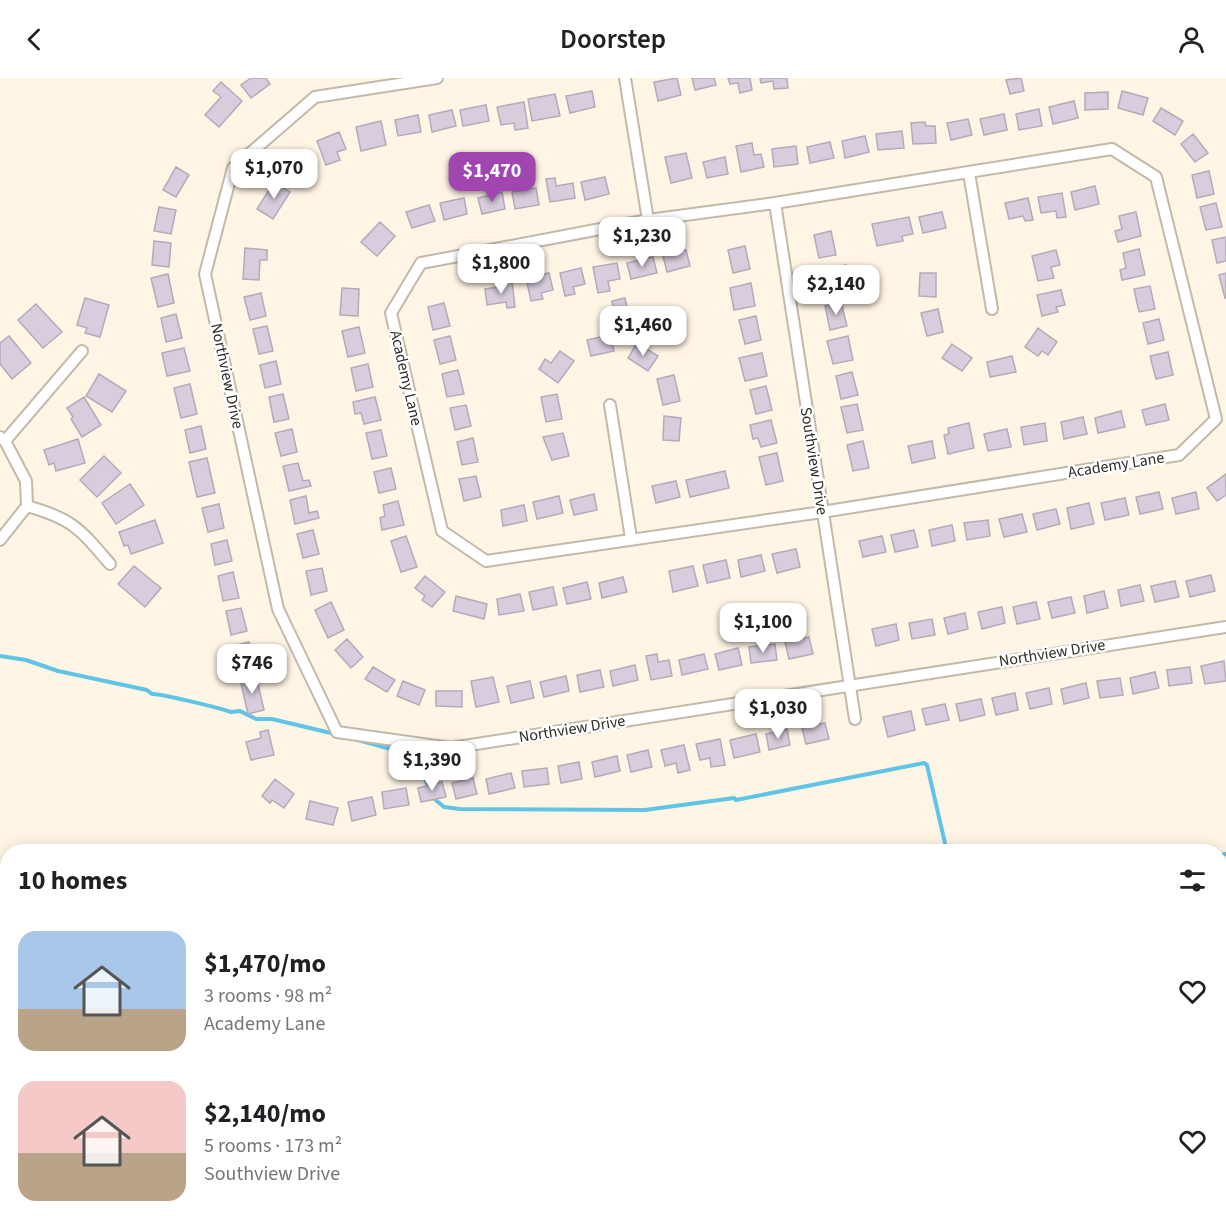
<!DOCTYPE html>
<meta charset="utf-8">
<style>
:root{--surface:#fff;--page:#f6f6f6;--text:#202124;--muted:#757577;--accent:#a145b0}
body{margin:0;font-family:"Source Sans 3",sans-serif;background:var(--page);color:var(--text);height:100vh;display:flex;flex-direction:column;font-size:22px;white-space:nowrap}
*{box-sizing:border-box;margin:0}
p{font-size:20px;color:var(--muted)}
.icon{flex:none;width:33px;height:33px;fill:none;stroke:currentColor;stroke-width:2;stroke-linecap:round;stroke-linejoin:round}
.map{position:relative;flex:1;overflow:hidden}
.sheet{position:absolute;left:0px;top:766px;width:1227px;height:386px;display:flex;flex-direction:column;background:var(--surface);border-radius:24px 24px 0 0;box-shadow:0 3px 15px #0003}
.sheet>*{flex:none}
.price{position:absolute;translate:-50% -51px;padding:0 14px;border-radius:12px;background:#fff;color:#222;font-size:20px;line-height:39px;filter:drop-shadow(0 2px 3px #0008)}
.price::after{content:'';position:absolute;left:50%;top:36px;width:18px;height:14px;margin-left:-9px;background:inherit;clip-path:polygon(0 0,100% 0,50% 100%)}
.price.on{background:var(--accent);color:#fff}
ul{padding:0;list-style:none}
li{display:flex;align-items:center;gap:18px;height:150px;padding:0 18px}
li span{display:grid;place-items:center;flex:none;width:168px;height:120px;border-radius:18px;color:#555}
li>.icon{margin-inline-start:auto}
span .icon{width:72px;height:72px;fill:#fffc;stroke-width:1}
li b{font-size:26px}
h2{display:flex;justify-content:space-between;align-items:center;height:72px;padding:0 18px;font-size:26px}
header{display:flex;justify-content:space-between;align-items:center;height:78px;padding:0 18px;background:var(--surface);font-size:27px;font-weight:600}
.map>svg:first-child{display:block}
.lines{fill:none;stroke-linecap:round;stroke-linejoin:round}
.stream{stroke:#60c4e6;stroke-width:4}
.building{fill:#d7cddd;stroke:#b4aab9;stroke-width:1.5}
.minor-casing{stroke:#c2b9aa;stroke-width:14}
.secondary-casing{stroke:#c2b9aa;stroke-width:16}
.minor{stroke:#fff;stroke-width:10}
.secondary{stroke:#fff;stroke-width:14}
.labels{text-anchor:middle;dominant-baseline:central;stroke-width:5;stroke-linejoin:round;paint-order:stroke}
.street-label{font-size:16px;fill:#302d26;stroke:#fff}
</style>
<header><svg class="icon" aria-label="back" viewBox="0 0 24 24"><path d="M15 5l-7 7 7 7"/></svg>Doorstep<svg class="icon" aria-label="person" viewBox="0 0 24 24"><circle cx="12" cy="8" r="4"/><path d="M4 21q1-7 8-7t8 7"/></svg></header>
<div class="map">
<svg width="1226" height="1151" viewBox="0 0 1226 1151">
<rect width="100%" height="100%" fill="#fff5e5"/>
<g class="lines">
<path class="stream" d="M0,578L26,582L58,593L147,612L152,616C158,615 220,630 231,634L240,633L256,641H272L335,656
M354,661L409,676L417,682L430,712
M432,719L444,729L460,731L645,732L734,720L736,722L924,685L927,687L947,774
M1220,777L1226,776"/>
</g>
<path class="building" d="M251,0H266L270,6L251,20L241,7Z
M677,0L681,17L658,23L654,4Z
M692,0H714L716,7L695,12Z
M728,0H750L752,12L740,15L738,5L730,6Z
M760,0H787L788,10L774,11L773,3L761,5Z
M1021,0L1024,13L1010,16L1006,2Z
M221,4L242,23L219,49L205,37L221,19L213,13Z
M592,13L595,29L570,35L566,18Z
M1122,13L1148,20L1143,37L1118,30Z
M1108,14V31L1085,32V15Z
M555,16L560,38L532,43L528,21Z
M1074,23L1078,40L1053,46L1049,29Z
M524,24L528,50L515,52L514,45L501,47L497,29Z
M486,27L489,43L463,48L460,32Z
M1161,30L1183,43L1175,57L1153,43Z
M1039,31L1042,48L1019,52L1016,36Z
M452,32L456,48L432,54L429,37Z
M1004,36L1007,52L984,57L980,41Z
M418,37L421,54L398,58L395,42Z
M968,41L972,57L951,62L947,45Z
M381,43L386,67L361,73L356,49Z
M925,44L926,48H935L936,65L913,66L911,45Z
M902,53L904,70L878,72L876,56Z
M339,54L346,71L337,74L340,82L326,87L317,63Z
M1193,56L1208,75L1195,84L1181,66Z
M865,58L869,74L845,80L842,63Z
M830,64L834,80L810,85L807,69Z
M752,65L754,77L761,76L764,89L741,94L736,68Z
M796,68L798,86L774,89L772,71Z
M301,74L312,85L302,94L306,99L296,108L281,93Z
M686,75L692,100L671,105L665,79Z
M725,79L728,96L707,100L703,84Z
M176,89L189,97L176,119L163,112Z
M1209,93L1214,116L1197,120L1192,97Z
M605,99L609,116L585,122L581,104Z
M555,100L556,108L573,105L575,120L550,124L546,101Z
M274,104L290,114L273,141L257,131Z
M1095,108L1099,126L1075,132L1071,114Z
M536,110L539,127L515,131L512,114Z
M502,114L505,131L482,136L478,120Z
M1062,115L1066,139L1057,140L1056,133L1041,135L1038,119Z
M464,120L467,136L444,142L440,125Z
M1028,120L1033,142L1025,143L1023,138L1009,141L1005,125Z
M1216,125L1222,149L1206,152L1200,129Z
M429,127L435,143L412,150L406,134Z
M159,129L176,132L171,156L154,153Z
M942,134L946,150L923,155L919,139Z
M1136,134L1141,158L1118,164L1115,153L1122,151L1119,138Z
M909,139L913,156L902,158L903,163L877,168L872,146Z
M380,144L395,158L377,178L361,164Z
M831,153L836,177L819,180L814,157Z
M1226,159V183L1217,185L1212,162Z
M154,163L171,165L169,189L152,187Z
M745,168L750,191L733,195L728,172Z
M245,170L267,172V182H260L259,202L243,201Z
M1139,171L1145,197L1122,202L1120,192L1126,190L1123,175Z
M686,172L690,188L667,194L663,178Z
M1056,172L1060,187L1051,189L1054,200L1038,203L1032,178Z
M653,179L657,195L631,201L627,185Z
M617,185L620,201L608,203L610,213L598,215L593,189Z
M846,187L848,200L839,202L841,213L825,217L820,193Z
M581,190L585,206L573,209L575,216L565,218L560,195Z
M549,195L553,212L541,215L543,221L531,223L526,200Z
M920,195H936V219L919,218Z
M1226,195V220H1225L1219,197Z
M168,196L174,225L158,229L151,200Z
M512,203L515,229L507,230L506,224L487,227L485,211L499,209V204Z
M751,205L755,228L734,232L730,210Z
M1150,208L1155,231L1139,234L1134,211Z
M342,210L359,211L358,238L340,237Z
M1061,212L1065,227L1056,229L1058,234L1042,238L1037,217Z
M261,215L266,238L250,242L244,219Z
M85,220L109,227L100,259L85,255L87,250L77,247Z
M625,220L628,234L615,237L612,223Z
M841,224L847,248L830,252L825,228Z
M444,225L450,248L433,252L428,229Z
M36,226L62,254L43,270L18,242Z
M938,231L943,254L927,258L921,235Z
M176,236L182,260L166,264L161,240Z
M756,238L761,262L745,266L739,242Z
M1159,241L1164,262L1148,266L1143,245Z
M267,248L273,273L259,276L253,251Z
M359,249L365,275L348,279L342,253Z
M1038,250L1057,264L1048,277L1042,273L1038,278L1025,269Z
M610,257L614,273L591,278L587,262Z
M9,258L31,285L12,301L0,286V265Z
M450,258L456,282L440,286L434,262Z
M848,258L853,282L833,286L827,263Z
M637,265L658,278L648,293L628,280Z
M952,266L972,280L962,293L942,280Z
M184,270L190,293L167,298L162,275Z
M560,273L574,283L558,305L539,291L545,281L551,285Z
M1168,274L1173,297L1156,301L1150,278Z
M762,275L767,298L745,303L739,280Z
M1012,278L1016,294L990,299L987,284Z
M276,283L281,306L265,310L260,287Z
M368,286L373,309L356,313L351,290Z
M458,292L464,316L447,319L442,296Z
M852,294L858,317L841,321L836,298Z
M99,296L126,313L112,334L86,318Z
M674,297L680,323L663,327L657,301Z
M190,306L197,336L181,340L174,310Z
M766,308L772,332L756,336L750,312Z
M283,316L289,341L274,344L269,319Z
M557,316L562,341L546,344L541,319Z
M84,319L101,347L82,359L71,341L73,339L67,330Z
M375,319L381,342L364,346L361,335L355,336L353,324Z
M857,326L863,352L847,355L841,329Z
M1165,326L1169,342L1146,347L1142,332Z
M466,327L471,348L455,352L450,330Z
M1121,333L1125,349L1098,355L1095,340Z
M664,338L681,340L679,363L663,362Z
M1083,339L1087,356L1064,361L1061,344Z
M771,342L777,365L761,369L758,360L753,361L750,347Z
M969,345L974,370L948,376L944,357L949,356L948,350Z
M1045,345L1047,363L1024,367L1021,349Z
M201,348L206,371L190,375L185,352Z
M292,351L297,374L281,378L275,355Z
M1007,351L1011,369L988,373L984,356Z
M381,352L387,378L372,381L366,355Z
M563,355L569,378L552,382L543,359Z
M473,360L478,384L462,387L457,364Z
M78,361L85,385L56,393L54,385L49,387L44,372Z
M863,363L869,390L853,393L847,367Z
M932,363L935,380L912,385L908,368Z
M777,375L783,403L766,407L759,379Z
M104,378L121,395L97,419L80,402Z
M207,380L215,415L197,419L189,384Z
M298,385L303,403L309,402L311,408L289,413L283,388Z
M391,390L396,411L379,415L374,394Z
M725,393L729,410L690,419L686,402Z
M1226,396V417L1217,423L1207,410Z
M476,398L481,419L464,423L459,401Z
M676,403L680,419L656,425L652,408Z
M130,406L144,427L116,446L102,425Z
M1159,414L1163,431L1140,436L1136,419Z
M1196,414L1199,431L1176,436L1172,420Z
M594,416L597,432L574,437L570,422Z
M306,418L309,435L317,433L319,440L295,446L290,422Z
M559,418L563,435L537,441L533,424Z
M1125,420L1129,437L1105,442L1101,425Z
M398,423L404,447L382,452L380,440L385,438L383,427Z
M1089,425L1094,446L1071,451L1067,430Z
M219,426L224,450L208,454L202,430Z
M524,427L527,443L503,448L501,432Z
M1056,431L1060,446L1037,452L1033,436Z
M1022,436L1027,454L1004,459L999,441Z
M155,442L163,465L131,476L128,467L124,468L119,454Z
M988,442L990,458L967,462L964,445Z
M952,447L955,463L932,468L929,452Z
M313,452L319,476L303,480L297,456Z
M914,452L918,469L895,474L891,457Z
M406,458L417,489L401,494L391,463Z
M882,458L886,474L863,479L859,463Z
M227,462L232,483L215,487L211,466Z
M796,471L800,489L777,495L772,476Z
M761,477L765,493L741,499L738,482Z
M726,482L730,500L707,505L703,487Z
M134,488L161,510L145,529L118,506Z
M693,488L698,508L673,514L669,493Z
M322,490L327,513L311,517L306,493Z
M233,494L239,520L223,523L218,498Z
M1211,497L1215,513L1190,519L1186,503Z
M425,498L445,514L432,529L422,522L425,518L415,510Z
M623,499L627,514L602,520L599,505Z
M1175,503L1179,519L1155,524L1151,508Z
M587,504L591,521L567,526L563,510Z
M1140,507L1144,523L1121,528L1118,512Z
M553,509L557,527L533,532L529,514Z
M1104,513L1108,530L1087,535L1084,518Z
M520,516L524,533L499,537L497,521Z
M456,518L487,526L484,541L453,533Z
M1071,519L1075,535L1052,540L1048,524Z
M331,524L344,552L328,560L315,532Z
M1036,524L1040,541L1017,546L1013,529Z
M1002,529L1005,545L982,551L978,534Z
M241,530L247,553L231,557L226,533Z
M965,535L968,551L948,556L944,540Z
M932,541L935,557L912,561L909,545Z
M896,546L899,562L876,568L872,551Z
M809,559L813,576L789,581L785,564Z
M347,561L363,579L351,590L335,572Z
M249,564L254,585L238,588L233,568Z
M775,566L777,582L751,585L749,569Z
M738,570L742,587L719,592L715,576Z
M657,576L658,584L669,582L672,598L651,602L646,578Z
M704,576L708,591L682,597L679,582Z
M1224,583L1226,603L1205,606L1201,588Z
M635,587L638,602L613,608L610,593Z
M373,589L395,602L387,614L365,601Z
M1190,589L1192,605L1169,608L1167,592Z
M600,592L604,609L580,614L577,597Z
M1155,594L1159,610L1133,616L1130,600Z
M256,598L264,632L248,636L240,601Z
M566,598L569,613L544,619L540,604Z
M493,599L499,624L476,629L471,603Z
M1120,600L1123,617L1100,620L1097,603Z
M403,603L425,612L419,627L397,618Z
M530,603L534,620L511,625L507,608Z
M1086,605L1089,620L1064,626L1061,611Z
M1049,610L1052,626L1030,631L1026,615Z
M436,613H462V629L436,628Z
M1015,615L1018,632L996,637L992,620Z
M981,621L985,637L960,643L956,626Z
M945,626L949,642L926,647L922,631Z
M911,633L915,652L888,659L883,639Z
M825,645L829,661L806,666L802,650Z
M787,651L790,667L769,672L766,656Z
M268,652L274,677L251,682L246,664L261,660L260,654Z
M756,656L760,674L734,680L730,662Z
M720,661L725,687L711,689L710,680L700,682L696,666Z
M684,667L690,692L678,695L676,685L665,688L661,672Z
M648,672L652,689L631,694L627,677Z
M617,678L620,693L595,699L592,684Z
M579,684L582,701L561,705L558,688Z
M547,690L549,706L524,709L522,693Z
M511,695L515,710L489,716L486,701Z
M473,700L477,716L456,721L452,705Z
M275,701L294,716L284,730L272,722L270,725L262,718Z
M442,704L446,719L421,724L418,710Z
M406,710L409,727L384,731L382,714Z
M372,719L376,737L352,743L348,724Z
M310,723L338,730L333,747L306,741Z
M8,1030V1054L0,1056V1031Z"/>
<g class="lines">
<defs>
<path id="minor" d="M437,0L315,19L233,90L205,196L278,531L337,654L451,670L1226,549
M625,0L648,142
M1112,71L1156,99L1216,341L1179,377L822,434L486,483L442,453L391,235L421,185L648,142L775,125Z
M969,95L992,231
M775,125L855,641
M610,327L631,460
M0,359L5,363L26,403L27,428C73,441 80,451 110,486
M5,363L82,273
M0,462L27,428"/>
<path id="secondary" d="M0,1088L8,1092
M85,1144L94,1151"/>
</defs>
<use href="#minor" class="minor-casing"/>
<use href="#secondary" class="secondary-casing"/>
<use href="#minor" class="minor"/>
<use href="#secondary" class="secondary"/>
</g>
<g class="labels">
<g class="street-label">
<text transform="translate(227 298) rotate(78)">Northview Drive</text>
<text transform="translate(406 300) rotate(77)">Academy Lane</text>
<text transform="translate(814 383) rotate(81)">Southview Drive</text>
<text transform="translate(1116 387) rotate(-9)">Academy Lane</text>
<text transform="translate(1052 575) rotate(-9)">Northview Drive</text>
<text transform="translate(572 651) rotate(-9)">Northview Drive</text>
</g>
</g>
</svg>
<b class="price" style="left:274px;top:122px">$1,070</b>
<b class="price on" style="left:492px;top:125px">$1,470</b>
<b class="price" style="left:642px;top:190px">$1,230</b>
<b class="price" style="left:501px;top:217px">$1,800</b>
<b class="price" style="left:836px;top:238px">$2,140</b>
<b class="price" style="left:643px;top:279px">$1,460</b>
<b class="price" style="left:763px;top:576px">$1,100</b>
<b class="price" style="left:252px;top:617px">$746</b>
<b class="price" style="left:778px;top:662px">$1,030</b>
<b class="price" style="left:432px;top:714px">$1,390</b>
<section class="sheet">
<h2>10 homes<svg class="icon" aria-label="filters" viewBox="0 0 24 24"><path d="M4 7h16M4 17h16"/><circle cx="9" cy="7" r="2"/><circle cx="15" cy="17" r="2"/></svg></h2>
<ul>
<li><span style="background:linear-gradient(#a9c7e8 65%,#b9a48a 0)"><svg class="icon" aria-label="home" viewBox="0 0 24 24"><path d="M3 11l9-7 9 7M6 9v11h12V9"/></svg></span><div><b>$1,470/mo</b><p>3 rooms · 98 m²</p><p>Academy Lane</p></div><svg class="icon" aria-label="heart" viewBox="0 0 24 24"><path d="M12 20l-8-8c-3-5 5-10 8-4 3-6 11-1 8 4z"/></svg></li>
<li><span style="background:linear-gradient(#f6c9c9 60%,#b9a48a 0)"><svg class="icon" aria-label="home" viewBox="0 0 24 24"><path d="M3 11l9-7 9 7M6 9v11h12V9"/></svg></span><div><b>$2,140/mo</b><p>5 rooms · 173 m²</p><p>Southview Drive</p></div><svg class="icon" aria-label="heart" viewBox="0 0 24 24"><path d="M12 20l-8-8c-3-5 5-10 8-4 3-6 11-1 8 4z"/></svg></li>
</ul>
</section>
</div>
